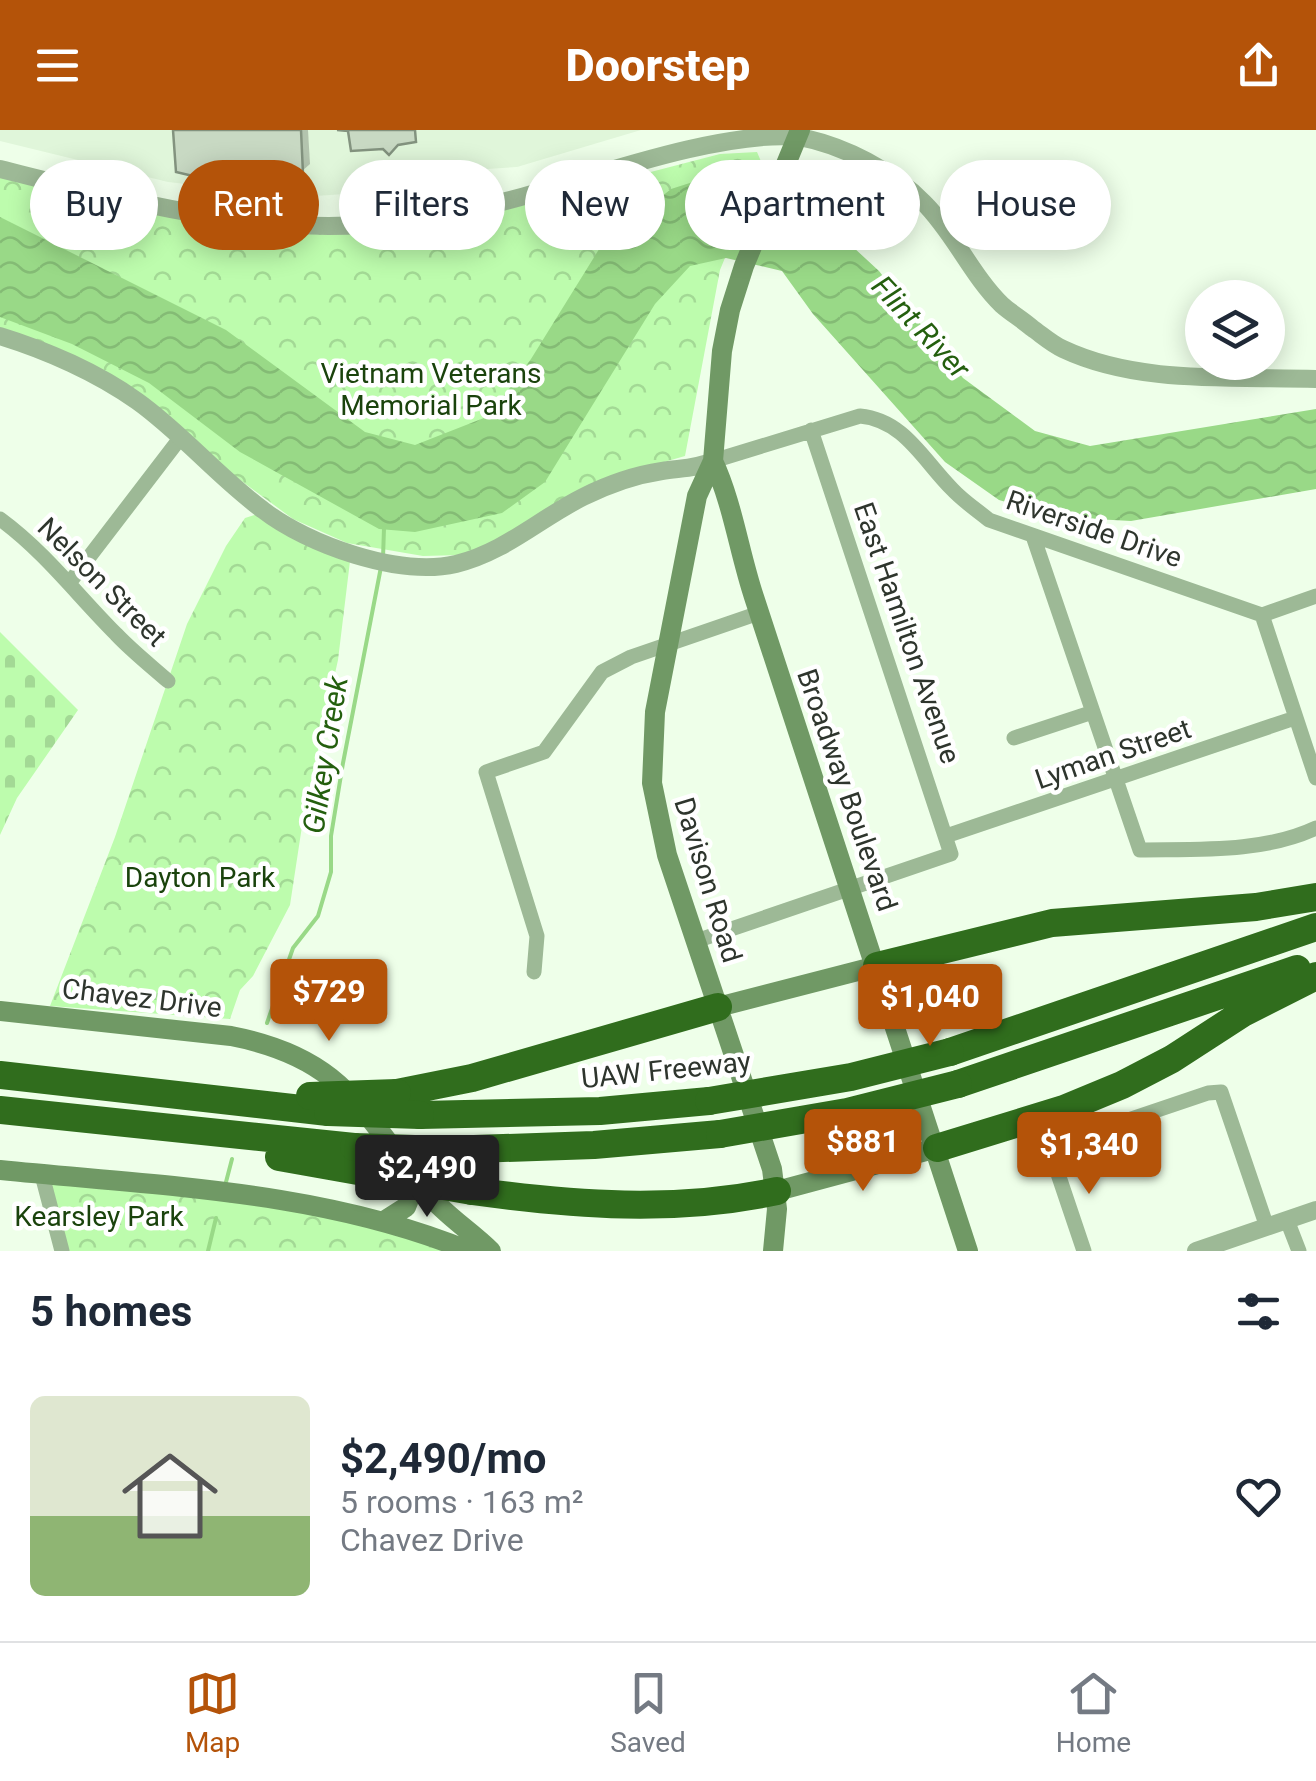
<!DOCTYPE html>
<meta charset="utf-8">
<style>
:root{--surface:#fff;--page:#f6f6f7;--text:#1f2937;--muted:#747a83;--line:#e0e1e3;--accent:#b45309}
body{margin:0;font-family:Roboto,sans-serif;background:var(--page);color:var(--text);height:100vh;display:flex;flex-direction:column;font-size:38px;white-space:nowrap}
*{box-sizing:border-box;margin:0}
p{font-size:32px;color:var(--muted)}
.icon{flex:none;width:55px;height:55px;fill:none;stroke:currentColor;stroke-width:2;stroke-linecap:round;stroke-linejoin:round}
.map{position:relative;height:1121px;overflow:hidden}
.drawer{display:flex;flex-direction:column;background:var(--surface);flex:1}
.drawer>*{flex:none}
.top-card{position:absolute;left:30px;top:30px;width:1258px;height:90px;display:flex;gap:20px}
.controls{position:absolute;left:1185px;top:150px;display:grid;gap:20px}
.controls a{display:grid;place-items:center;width:100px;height:100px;border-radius:50%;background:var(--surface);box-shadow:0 5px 25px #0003;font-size:50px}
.price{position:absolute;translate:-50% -85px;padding:0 22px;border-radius:10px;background:var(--accent);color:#fff;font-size:32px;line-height:65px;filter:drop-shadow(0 2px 5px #0008)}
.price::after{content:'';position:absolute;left:50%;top:60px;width:30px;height:22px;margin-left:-15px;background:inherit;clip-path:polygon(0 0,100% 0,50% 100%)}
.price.selected{background:#222;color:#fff}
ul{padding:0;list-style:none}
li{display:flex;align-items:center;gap:30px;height:250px;padding:0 30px}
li+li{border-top:2px solid var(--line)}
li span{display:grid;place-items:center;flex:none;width:280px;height:200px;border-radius:15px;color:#555}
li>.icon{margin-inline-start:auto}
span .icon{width:120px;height:120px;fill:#fffc;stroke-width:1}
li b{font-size:42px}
h2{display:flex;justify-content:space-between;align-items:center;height:120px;padding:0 30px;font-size:42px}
.tag{padding:0 35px;border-radius:45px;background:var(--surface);box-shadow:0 5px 25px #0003;font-size:35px;line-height:90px}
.tag.selected{background:var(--accent);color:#fff}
header{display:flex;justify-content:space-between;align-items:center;height:130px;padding:0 30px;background:var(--accent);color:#fff;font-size:45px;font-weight:800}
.tab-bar{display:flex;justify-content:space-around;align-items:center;height:140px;border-top:2px solid var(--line);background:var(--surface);font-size:28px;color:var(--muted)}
.tab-bar a{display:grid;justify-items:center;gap:5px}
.tab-bar .selected{color:var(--accent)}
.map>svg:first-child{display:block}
.built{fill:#e0f6da}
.cemetery{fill:url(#cemetery-stones)}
.park{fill:url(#park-crowns)}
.water{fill:url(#water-waves)}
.shadow{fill:#0003}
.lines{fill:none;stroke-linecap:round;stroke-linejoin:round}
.stream{stroke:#99d987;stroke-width:4}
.building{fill:#c8d9c3;stroke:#83937f;stroke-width:2.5}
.minor{stroke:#9db996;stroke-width:15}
.tertiary{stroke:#9db996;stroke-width:18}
.secondary{stroke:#709965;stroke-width:20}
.motorway{stroke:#306d1d;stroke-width:28}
.motorway-bridge{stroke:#306d1d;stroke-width:28}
.labels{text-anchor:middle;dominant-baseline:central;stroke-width:9;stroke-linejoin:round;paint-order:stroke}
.park-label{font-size:28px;fill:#1a430c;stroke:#fff}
.street-label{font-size:28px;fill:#2e352d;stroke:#fff}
.water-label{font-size:30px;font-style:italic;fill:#245f0e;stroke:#fff}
</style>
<header><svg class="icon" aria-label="menu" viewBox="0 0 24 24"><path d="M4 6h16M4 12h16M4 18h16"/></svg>Doorstep<svg class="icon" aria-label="share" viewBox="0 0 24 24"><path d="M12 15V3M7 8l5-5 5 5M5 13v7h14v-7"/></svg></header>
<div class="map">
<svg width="1316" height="1121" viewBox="0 0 1316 1121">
<defs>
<pattern id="cemetery-stones" width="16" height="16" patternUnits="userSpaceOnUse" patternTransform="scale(2.5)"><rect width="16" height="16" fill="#bdfcad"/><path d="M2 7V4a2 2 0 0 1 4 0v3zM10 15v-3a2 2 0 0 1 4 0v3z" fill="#a3d995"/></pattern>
<pattern id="park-crowns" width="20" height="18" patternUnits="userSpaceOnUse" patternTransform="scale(2.5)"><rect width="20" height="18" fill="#bdfcad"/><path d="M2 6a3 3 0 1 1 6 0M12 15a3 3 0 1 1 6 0" fill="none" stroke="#a3d995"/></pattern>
<pattern id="water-waves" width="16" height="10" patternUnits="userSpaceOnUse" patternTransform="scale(2.5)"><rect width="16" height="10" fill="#99d987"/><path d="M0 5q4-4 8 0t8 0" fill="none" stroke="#84bb75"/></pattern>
</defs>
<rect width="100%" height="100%" fill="#eeffe9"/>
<path class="built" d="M0,0H641L517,37L472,40L431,58L301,67L168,52L0,11Z"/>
<path class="cemetery" d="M0,502L78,580L17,668L0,705Z"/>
<path class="park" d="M757,22L763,36L720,140L685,326L598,351L504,408L462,425L423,426L347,413L293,389L232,344L163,282L0,210V47L174,85L399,97L485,85L720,24Z
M264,382L351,423L338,530L304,683L290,775L253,846L240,860L230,889L50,876L115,707L187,494L226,416L245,388Z
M42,1045L298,1072L469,1121H68Z"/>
<path class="water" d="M718,44L800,68L879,141L963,248L1035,301L1090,316L1316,279V359L1131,391L1059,387L999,370L945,332L813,184L782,141L726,128L690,136L655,174L545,352L502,383L415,402L379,399L240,322L149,253L72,214L0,187V87L226,200L365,302L415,315L489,286L531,229L601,116L671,59Z"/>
<path class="shadow" d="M175,0H308L310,34L302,41Z"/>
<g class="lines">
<path class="stream" d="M383,428L384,398
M267,893L293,818L318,786L331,742V706L343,633L381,437
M226,1052L232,1029
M208,1121L216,1088"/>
</g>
<path class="building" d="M173,0H301L303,44L193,46L176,42Z
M337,0H415L416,12L398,15L389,25L383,19L351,21L348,1Z"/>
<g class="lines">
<path class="minor" d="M713,331L860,286C904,290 923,330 952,359C963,371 977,380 989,390L1262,485L1316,466
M0,389C45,422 77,465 116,504C132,521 151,536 168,551
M1033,406L1140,720C1197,719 1263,723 1316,698
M70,452L181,307
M1262,485L1316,648
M1014,608L1093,582
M946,706L1295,588
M696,811L951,724L811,300
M534,842L537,806L486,642L544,622L602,542L631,527L759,483
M42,1045L62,1121
M1287,1090L1299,1121
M1084,1121L1053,1029L1057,1014L1208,963L1221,962L1267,1097"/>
<path class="tertiary" d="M0,39C129,71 268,110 402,91C444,85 495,75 535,63C606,42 727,0 799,7C843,15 893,41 924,73C954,103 972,146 1002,175C1011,183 1023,190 1032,198C1042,205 1052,214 1063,219C1139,255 1234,246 1316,249
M0,206C46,220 98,243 137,271C182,303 218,347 263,380C308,415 399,447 456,434C505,422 539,389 583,367C607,355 635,345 662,341C680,338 696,339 713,331
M1196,1121L1316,1080"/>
<path class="secondary" d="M713,331C733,374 739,422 754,467L968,1121
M718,877L877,836
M0,881L231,906C345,928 361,982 428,1064C446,1086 471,1101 491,1121
M0,1040C157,1056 321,1060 469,1121
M777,1061L937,1018
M384,1091L406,1077L417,1049
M773,1121L777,1079L772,1039L667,725L652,653L655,582L697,366L713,331L722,221L730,180L744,136L800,0"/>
<path class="motorway" d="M877,836L1052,793L1256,777L1316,767
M950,922L1316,797
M0,945L328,982
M958,954L1297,839
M397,963L472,948L718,877
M0,980L354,1017
M420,985L600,981L709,971
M937,1018L1064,979L1122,955L1172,929L1243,883L1316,846
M445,1020L594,1015L720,1004
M279,1027L369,1043
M472,1061C573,1075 675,1083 777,1061"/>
<path class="motorway-bridge" d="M310,966L397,963
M709,971L851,947L950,922
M328,982L420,985
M720,1004L847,982L958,954
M354,1017L445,1020
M369,1043L472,1061"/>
</g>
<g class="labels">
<g class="park-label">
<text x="431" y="243">Vietnam Veterans<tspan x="431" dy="32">Memorial Park</tspan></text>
<text x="200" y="747">Dayton Park</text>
<text x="99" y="1086">Kearsley Park</text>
</g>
<g class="street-label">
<text transform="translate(1094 399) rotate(19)">Riverside Drive</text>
<text transform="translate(102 452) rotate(45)">Nelson Street</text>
<text transform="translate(907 503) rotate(71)">East Hamilton Avenue</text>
<text transform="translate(1113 624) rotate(-19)">Lyman Street</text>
<text transform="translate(847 660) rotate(71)">Broadway Boulevard</text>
<text transform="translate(708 750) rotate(73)">Davison Road</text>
<text transform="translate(142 868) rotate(7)">Chavez Drive</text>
<text transform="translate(666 940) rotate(-6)">UAW Freeway</text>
</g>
<g class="water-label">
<text transform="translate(921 197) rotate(47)">Flint River</text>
<text transform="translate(325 625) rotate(-81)">Gilkey Creek</text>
</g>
</g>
</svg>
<div class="controls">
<a><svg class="icon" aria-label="layers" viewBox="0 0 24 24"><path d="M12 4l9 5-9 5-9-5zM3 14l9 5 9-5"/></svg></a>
</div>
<b class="price" style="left:329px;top:914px">$729</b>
<b class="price" style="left:930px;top:919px">$1,040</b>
<b class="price" style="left:863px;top:1064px">$881</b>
<b class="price" style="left:1089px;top:1067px">$1,340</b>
<b class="price selected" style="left:427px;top:1090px">$2,490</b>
<div class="top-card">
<a class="tag">Buy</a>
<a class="tag selected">Rent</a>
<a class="tag">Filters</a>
<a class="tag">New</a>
<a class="tag">Apartment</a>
<a class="tag">House</a>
</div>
</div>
<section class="drawer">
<h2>5 homes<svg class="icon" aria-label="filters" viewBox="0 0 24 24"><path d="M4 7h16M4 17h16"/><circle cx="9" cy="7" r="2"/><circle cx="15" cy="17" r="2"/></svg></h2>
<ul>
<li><span style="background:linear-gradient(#dfe7d0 60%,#8fb573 0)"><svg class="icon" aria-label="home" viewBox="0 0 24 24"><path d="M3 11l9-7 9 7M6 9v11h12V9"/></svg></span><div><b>$2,490/mo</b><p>5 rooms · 163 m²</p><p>Chavez Drive</p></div><svg class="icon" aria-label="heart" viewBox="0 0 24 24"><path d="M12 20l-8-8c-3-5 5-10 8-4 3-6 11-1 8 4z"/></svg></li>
</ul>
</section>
<nav class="tab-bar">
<a class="selected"><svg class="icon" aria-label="map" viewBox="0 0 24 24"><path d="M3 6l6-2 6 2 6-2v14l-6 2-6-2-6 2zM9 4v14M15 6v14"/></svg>Map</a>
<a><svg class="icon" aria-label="saved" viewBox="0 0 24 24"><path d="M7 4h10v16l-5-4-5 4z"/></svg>Saved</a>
<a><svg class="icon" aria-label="home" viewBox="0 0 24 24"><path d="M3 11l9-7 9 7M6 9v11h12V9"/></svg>Home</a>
</nav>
